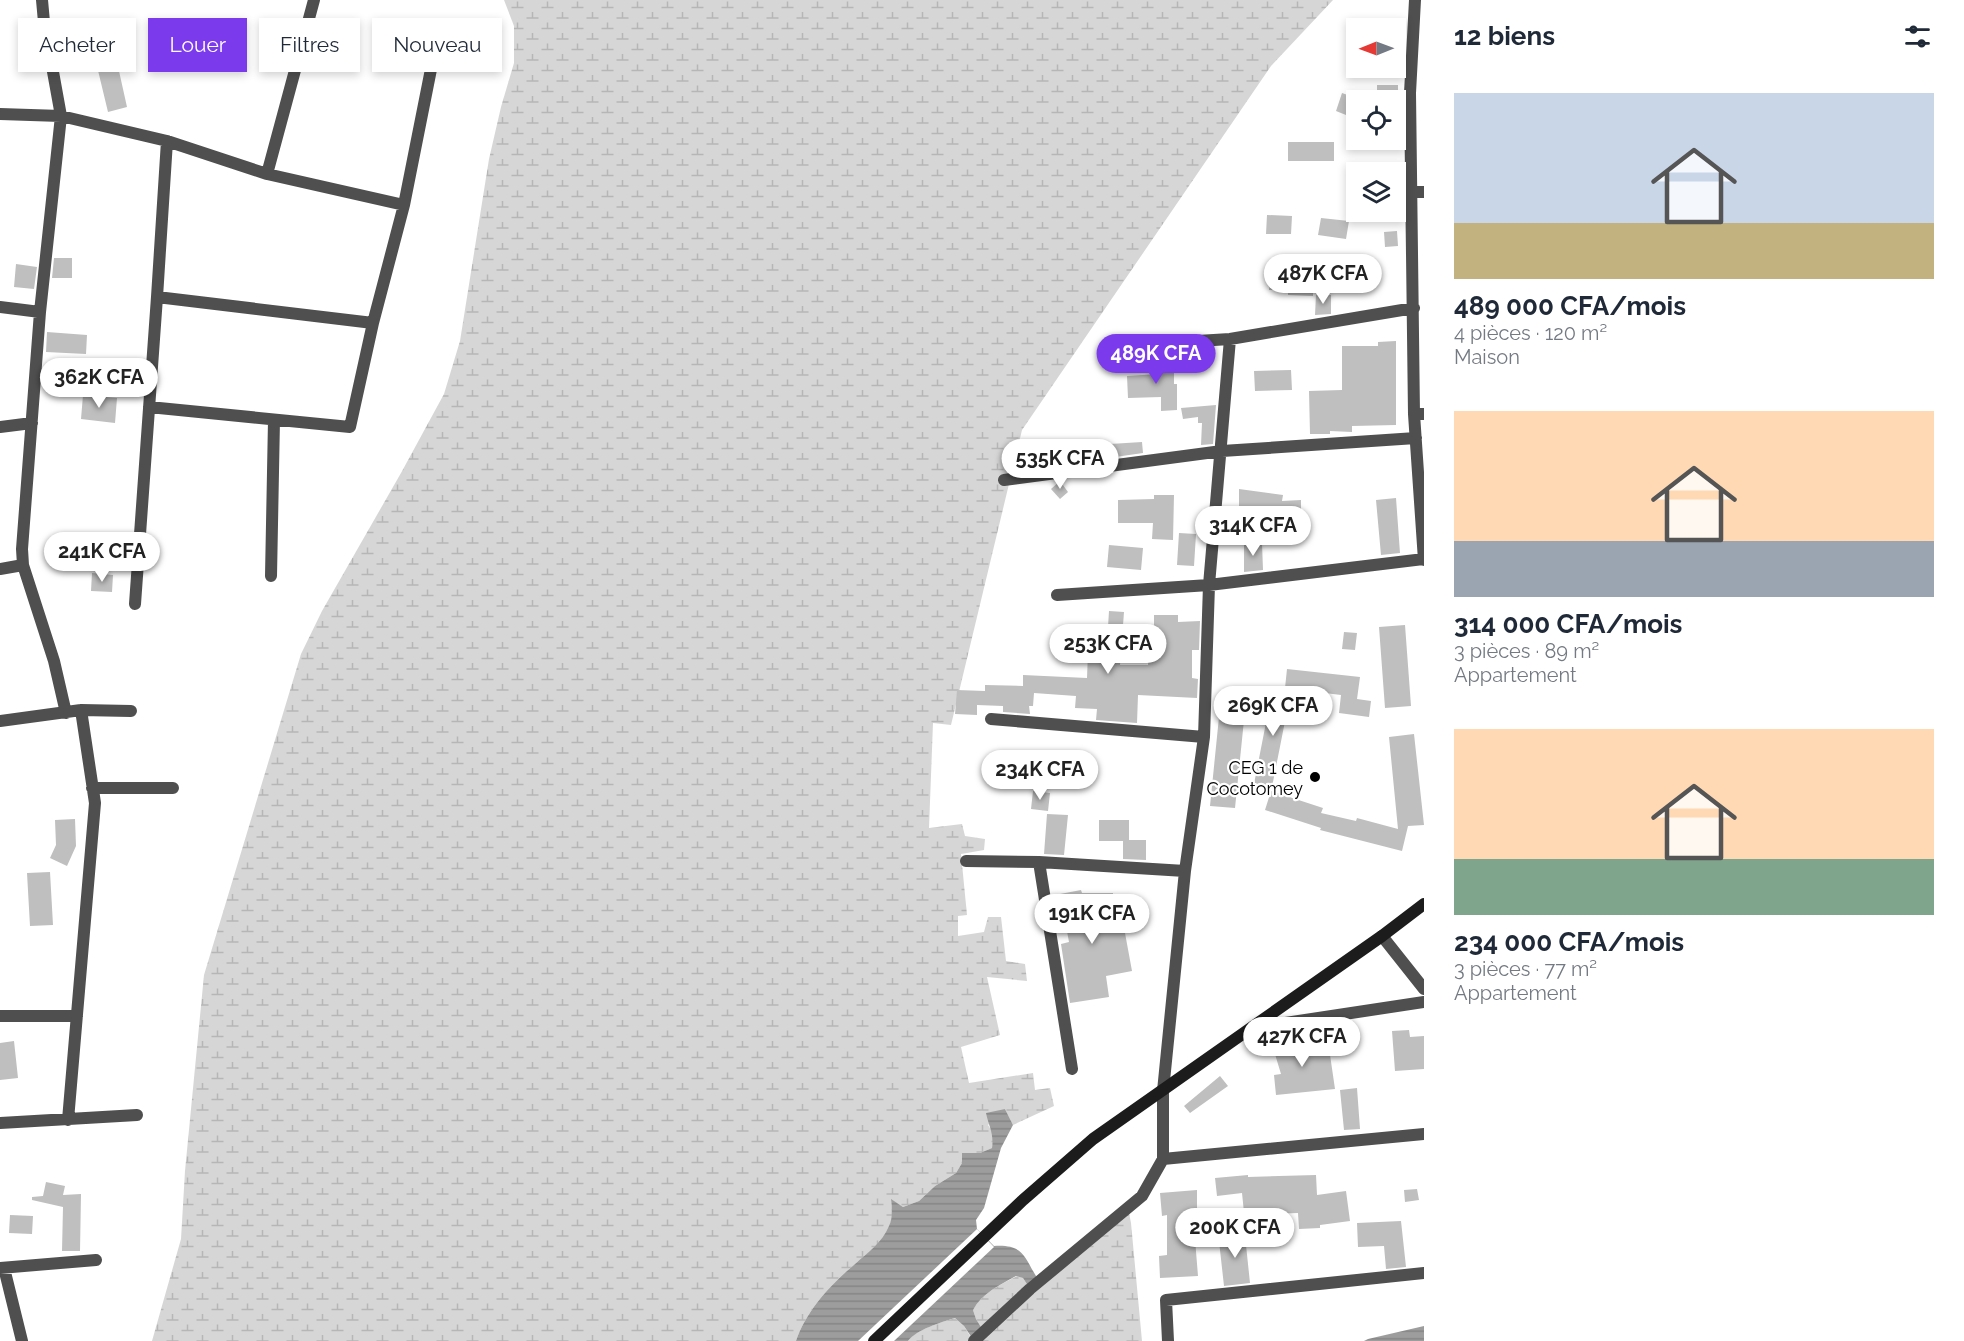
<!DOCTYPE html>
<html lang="fr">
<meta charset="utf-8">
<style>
:root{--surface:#fff;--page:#f6f6f7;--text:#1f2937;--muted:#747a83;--accent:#7c3aed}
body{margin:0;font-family:Raleway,sans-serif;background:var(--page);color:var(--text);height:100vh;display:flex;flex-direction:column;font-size:22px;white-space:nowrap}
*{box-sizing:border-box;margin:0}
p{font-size:20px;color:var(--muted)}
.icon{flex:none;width:33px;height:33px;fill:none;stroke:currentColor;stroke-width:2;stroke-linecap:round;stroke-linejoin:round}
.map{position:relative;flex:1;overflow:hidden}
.drawer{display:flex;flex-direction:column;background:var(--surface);width:540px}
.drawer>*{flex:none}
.banner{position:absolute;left:18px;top:18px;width:570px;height:54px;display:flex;gap:12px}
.needle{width:39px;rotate:269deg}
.buttons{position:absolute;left:1346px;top:18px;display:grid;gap:12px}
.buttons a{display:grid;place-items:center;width:60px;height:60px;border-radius:0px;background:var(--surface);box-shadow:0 3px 9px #0003;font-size:30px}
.price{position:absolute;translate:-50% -51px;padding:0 14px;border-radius:21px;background:#fff;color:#222;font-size:20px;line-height:39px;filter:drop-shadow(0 2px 3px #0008)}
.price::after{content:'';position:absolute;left:50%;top:36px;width:18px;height:14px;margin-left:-9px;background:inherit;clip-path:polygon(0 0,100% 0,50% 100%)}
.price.current{background:var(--accent);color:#fff}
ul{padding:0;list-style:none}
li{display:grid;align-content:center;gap:12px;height:318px;padding:0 30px}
li span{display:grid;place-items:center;height:186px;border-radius:0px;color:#555}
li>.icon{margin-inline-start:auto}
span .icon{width:108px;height:108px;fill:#fffc;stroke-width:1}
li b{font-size:26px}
h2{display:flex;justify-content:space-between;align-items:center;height:72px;padding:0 30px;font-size:26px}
.pill{padding:0 21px;border-radius:0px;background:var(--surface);box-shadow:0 3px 9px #0003;font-size:21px;line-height:54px}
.pill.current{background:var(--accent);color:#fff}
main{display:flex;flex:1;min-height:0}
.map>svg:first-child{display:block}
.wetland{fill:url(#wetland-marsh)}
.water{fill:url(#water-rules)}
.pier{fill:#fff}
.building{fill:#bfbfbf}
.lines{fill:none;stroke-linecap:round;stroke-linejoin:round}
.street{stroke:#4f4f4f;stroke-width:12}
.secondary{stroke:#1c1c1c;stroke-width:12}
.poi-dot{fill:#000;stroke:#fff;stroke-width:2}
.labels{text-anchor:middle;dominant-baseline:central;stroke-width:4.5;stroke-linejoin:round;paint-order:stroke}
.poi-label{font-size:18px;fill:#000;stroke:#fff;text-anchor:end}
</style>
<main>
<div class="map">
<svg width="1424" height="1341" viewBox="0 0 1424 1341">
<defs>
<pattern id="wetland-marsh" width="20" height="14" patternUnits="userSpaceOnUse" patternTransform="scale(1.5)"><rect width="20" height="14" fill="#d6d6d6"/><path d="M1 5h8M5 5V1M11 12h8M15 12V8" fill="none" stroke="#b6b6b6"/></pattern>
<pattern id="water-rules" width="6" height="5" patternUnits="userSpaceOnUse" patternTransform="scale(1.5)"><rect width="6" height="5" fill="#9d9d9d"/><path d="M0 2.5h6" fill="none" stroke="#858585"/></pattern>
</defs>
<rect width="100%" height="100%" fill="#fff"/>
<path class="wetland" d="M504,0H1333L1271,66L1022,430L951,725L933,723L929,828L962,824L965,836L985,839L984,850L961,854L967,915L958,916V936L984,932L988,917H1001L1006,961L1025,964L1027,981L987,977L1000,1035L961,1047L969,1083L1033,1073L1035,1090L1050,1088L1054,1106L1013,1125L1005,1109L988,1125L994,1134L992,1148L980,1153H962V1163L956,1173L935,1186L919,1201L903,1207L891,1200C892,1207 893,1215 891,1223C886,1242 868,1252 855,1264C831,1284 806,1311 796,1341H152L181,1239L185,1171L204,975L301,654L322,611L401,473L444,394L460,341L489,159L501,107L514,63V26Z
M1128,1208L1131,1223L1142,1341H908C915,1330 941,1322 955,1318L964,1326L970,1336L984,1332L976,1319L973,1310C982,1293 1000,1285 1017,1276L1023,1278L1030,1289Z"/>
<path class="water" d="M1005,1109L1013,1125L1001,1148L984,1208L976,1220L977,1229L994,1246C1027,1244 1024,1260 1040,1282L1030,1289L1023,1278L1016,1276C1000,1285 982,1293 973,1310L976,1319L984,1332L974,1341L964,1326L955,1318C941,1322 916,1330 908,1341H796C806,1311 831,1284 855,1264C868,1252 882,1243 889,1226C893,1218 892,1208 891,1199L903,1207L919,1201L935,1186L956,1173L962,1163V1153H980L992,1148C994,1133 989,1127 986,1113Z
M1424,1326V1341H1364L1368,1339Z"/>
<path class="pier" d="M977,1229L994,1247L894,1341H858Z"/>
<path class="building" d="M115,53L127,107L108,112L95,58Z
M1377,85H1398V100H1377Z
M1342,93L1356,98V119L1336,111Z
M1288,142H1334V161H1288Z
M1267,215L1292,216L1291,234H1266Z
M1321,218L1349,221L1346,239L1318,235Z
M1397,231L1398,246L1385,247L1384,232Z
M54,258H72V278H52Z
M16,264L37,267L34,289L14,287Z
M1288,271H1313V296L1288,295V290H1269L1270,274L1288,275Z
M1349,271L1351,290L1339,291L1337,272Z
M1316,295H1331V314L1315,315Z
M47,332L87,335L86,354L46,352Z
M1396,341V425L1352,426V432L1330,431V434H1310L1309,391L1342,390V346H1378V342Z
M1159,358H1174V384H1177V410L1161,411V397L1128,398L1127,376L1159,374Z
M1291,370L1292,390L1255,391L1254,371Z
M83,395L117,398L115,423L81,419Z
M1216,405L1213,444L1201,445L1202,423H1198V417L1183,419L1181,408Z
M1142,442L1143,453L1087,461L1072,460L1073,443L1094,445Z
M1060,481L1068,492L1060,499L1051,489Z
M1239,489L1283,495L1282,501L1301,500V512H1281L1280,515L1261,513L1260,509L1239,508Z
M1154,495H1174L1173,540L1152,539L1153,523H1118V500L1154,499Z
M1396,498L1400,553L1381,555L1376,500Z
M1179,533L1196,534L1194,566L1177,565Z
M1262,543L1263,570L1244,572V544Z
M1109,545L1143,548L1141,570L1107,567Z
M92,573L113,575L112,592L91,591Z
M1109,611L1124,612L1120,665H1148L1150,640H1154V615H1178V622L1200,621L1199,650H1192V678L1198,679L1197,698L1138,695L1137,723L1096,720L1097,709L1075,708L1076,696L1034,693L1033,706H1029L1030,714L1003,712V706L977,705V715L955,714L957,690L985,691V685L1023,686V675L1087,678L1089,627H1108Z
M1405,625L1411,706L1385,708L1379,627Z
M1344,632L1357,633L1355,650L1342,649Z
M1287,669L1360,677L1357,699L1371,701L1369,717L1339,713L1341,695L1285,688Z
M1273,687L1291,691L1272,787L1254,784Z
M1219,717L1244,720L1235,808L1210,806Z
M1414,734L1424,825L1408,826L1402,851L1320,830L1321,828L1265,810L1271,791L1323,808L1321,813L1356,821L1357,818L1398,829L1389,737Z
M1033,791L1050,793L1048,811L1031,809Z
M1047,814L1068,815L1064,855L1044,854Z
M75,819L76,846L67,866L50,858L56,845L55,820Z
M1099,820H1129V840H1146V860L1123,859V841H1099Z
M50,872L53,925L30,926L27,873Z
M1081,890L1082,893H1113V913L1119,912L1122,933H1125L1132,971L1106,976L1109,997L1070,1003L1061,944L1069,942L1060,894Z
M1409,1030L1410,1037L1424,1036V1069L1395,1071L1392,1031Z
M1295,1034L1300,1052L1329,1048L1335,1089L1276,1095L1274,1075L1281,1074L1271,1041Z
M14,1041L18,1078L0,1080V1043Z
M1220,1076L1228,1086L1190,1113L1184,1106Z
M1357,1088L1360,1129L1344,1130L1340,1090Z
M1248,1175V1177L1316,1175L1317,1195L1346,1191L1350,1221L1320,1225V1228L1299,1229L1298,1213L1267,1214L1269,1229L1246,1232L1242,1193L1217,1196L1215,1178Z
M46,1182L65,1186L63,1195L81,1194L80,1251H62L63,1207L32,1200V1197L43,1196Z
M1417,1189L1419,1200L1405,1202L1404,1190Z
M1197,1190V1239H1195L1198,1276L1160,1278L1159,1256L1167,1255V1215L1162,1216L1160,1193Z
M10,1215L33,1216L32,1234L9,1233Z
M1401,1221L1406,1267L1386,1269L1384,1246L1358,1247L1357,1223Z
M1233,1226H1244L1250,1283L1224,1286L1219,1241L1233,1240Z"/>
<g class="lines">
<path class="street" d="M42,0L44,22L61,116L40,312L22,549L23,565L54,661L66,713
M0,114L61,116L167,141L267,174L404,205
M267,174L314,0
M1412,192H1424
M157,297L373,323
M0,307L40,312
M1116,346L1230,339L1414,308
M149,407L350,427L373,323L404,205L440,24
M1414,414L1410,93L1415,0
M1424,414H1414L1424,560
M0,427L32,423
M1004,480L1222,451L1416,438
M0,569L23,565
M271,576L274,420
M1057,595L1209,585L1424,559
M135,604L157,297L167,141
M991,719L1204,737
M0,721L81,710L131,711
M92,788H173
M966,861L1039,862L1185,871
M1039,862L1072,1069
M1382,936L1424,989
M0,1016H77
M1252,1028L1424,1002
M68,1120L95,803L81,710
M0,1123L137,1115
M1163,1159L1424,1134
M0,1268L96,1260
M4,1268L22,1341
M974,1341L1030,1289L1142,1196L1163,1159V1091L1185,871L1204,737L1209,585L1230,339
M1168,1341L1166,1300L1424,1273"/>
<path class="secondary" d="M874,1341L1023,1200L1093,1139L1382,936L1424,904"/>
</g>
<circle class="poi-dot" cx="1315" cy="777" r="6"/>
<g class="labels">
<g class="poi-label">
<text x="1303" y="767">CEG 1 de<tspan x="1303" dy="21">Cocotomey</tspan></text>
</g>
</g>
</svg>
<div class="buttons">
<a><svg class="needle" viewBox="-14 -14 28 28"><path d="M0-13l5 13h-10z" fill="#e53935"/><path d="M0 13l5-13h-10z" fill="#747a83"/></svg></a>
<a><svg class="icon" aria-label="locate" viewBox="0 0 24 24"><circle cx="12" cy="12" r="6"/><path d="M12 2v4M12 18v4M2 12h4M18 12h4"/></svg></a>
<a><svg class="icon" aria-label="layers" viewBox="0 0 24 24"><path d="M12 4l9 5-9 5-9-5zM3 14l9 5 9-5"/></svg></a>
</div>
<b class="price" style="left:1323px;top:305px">487K CFA</b>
<b class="price current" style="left:1156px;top:385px">489K CFA</b>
<b class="price" style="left:99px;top:409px">362K CFA</b>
<b class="price" style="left:1060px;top:490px">535K CFA</b>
<b class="price" style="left:1253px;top:557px">314K CFA</b>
<b class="price" style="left:102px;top:583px">241K CFA</b>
<b class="price" style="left:1108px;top:675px">253K CFA</b>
<b class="price" style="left:1273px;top:737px">269K CFA</b>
<b class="price" style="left:1040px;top:801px">234K CFA</b>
<b class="price" style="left:1092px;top:945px">191K CFA</b>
<b class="price" style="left:1302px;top:1068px">427K CFA</b>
<b class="price" style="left:1235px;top:1259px">200K CFA</b>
<div class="banner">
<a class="pill">Acheter</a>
<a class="pill current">Louer</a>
<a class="pill">Filtres</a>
<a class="pill">Nouveau</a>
</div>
</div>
<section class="drawer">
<h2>12 biens<svg class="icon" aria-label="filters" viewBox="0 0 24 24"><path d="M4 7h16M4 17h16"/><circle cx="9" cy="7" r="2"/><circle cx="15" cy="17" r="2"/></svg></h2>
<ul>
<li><span style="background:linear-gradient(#c9d6e8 70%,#c2b280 0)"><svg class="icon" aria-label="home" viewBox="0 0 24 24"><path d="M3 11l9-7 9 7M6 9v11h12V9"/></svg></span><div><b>489 000 CFA/mois</b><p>4 pièces · 120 m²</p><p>Maison</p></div></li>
<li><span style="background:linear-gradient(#ffd9b3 70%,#9aa5b1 0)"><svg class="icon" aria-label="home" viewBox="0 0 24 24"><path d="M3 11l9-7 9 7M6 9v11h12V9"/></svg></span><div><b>314 000 CFA/mois</b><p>3 pièces · 89 m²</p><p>Appartement</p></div></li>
<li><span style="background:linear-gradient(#ffd9b3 70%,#7fa58c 0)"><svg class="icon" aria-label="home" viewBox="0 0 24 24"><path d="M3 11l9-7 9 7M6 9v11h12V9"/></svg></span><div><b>234 000 CFA/mois</b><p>3 pièces · 77 m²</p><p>Appartement</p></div></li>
</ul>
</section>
</main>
